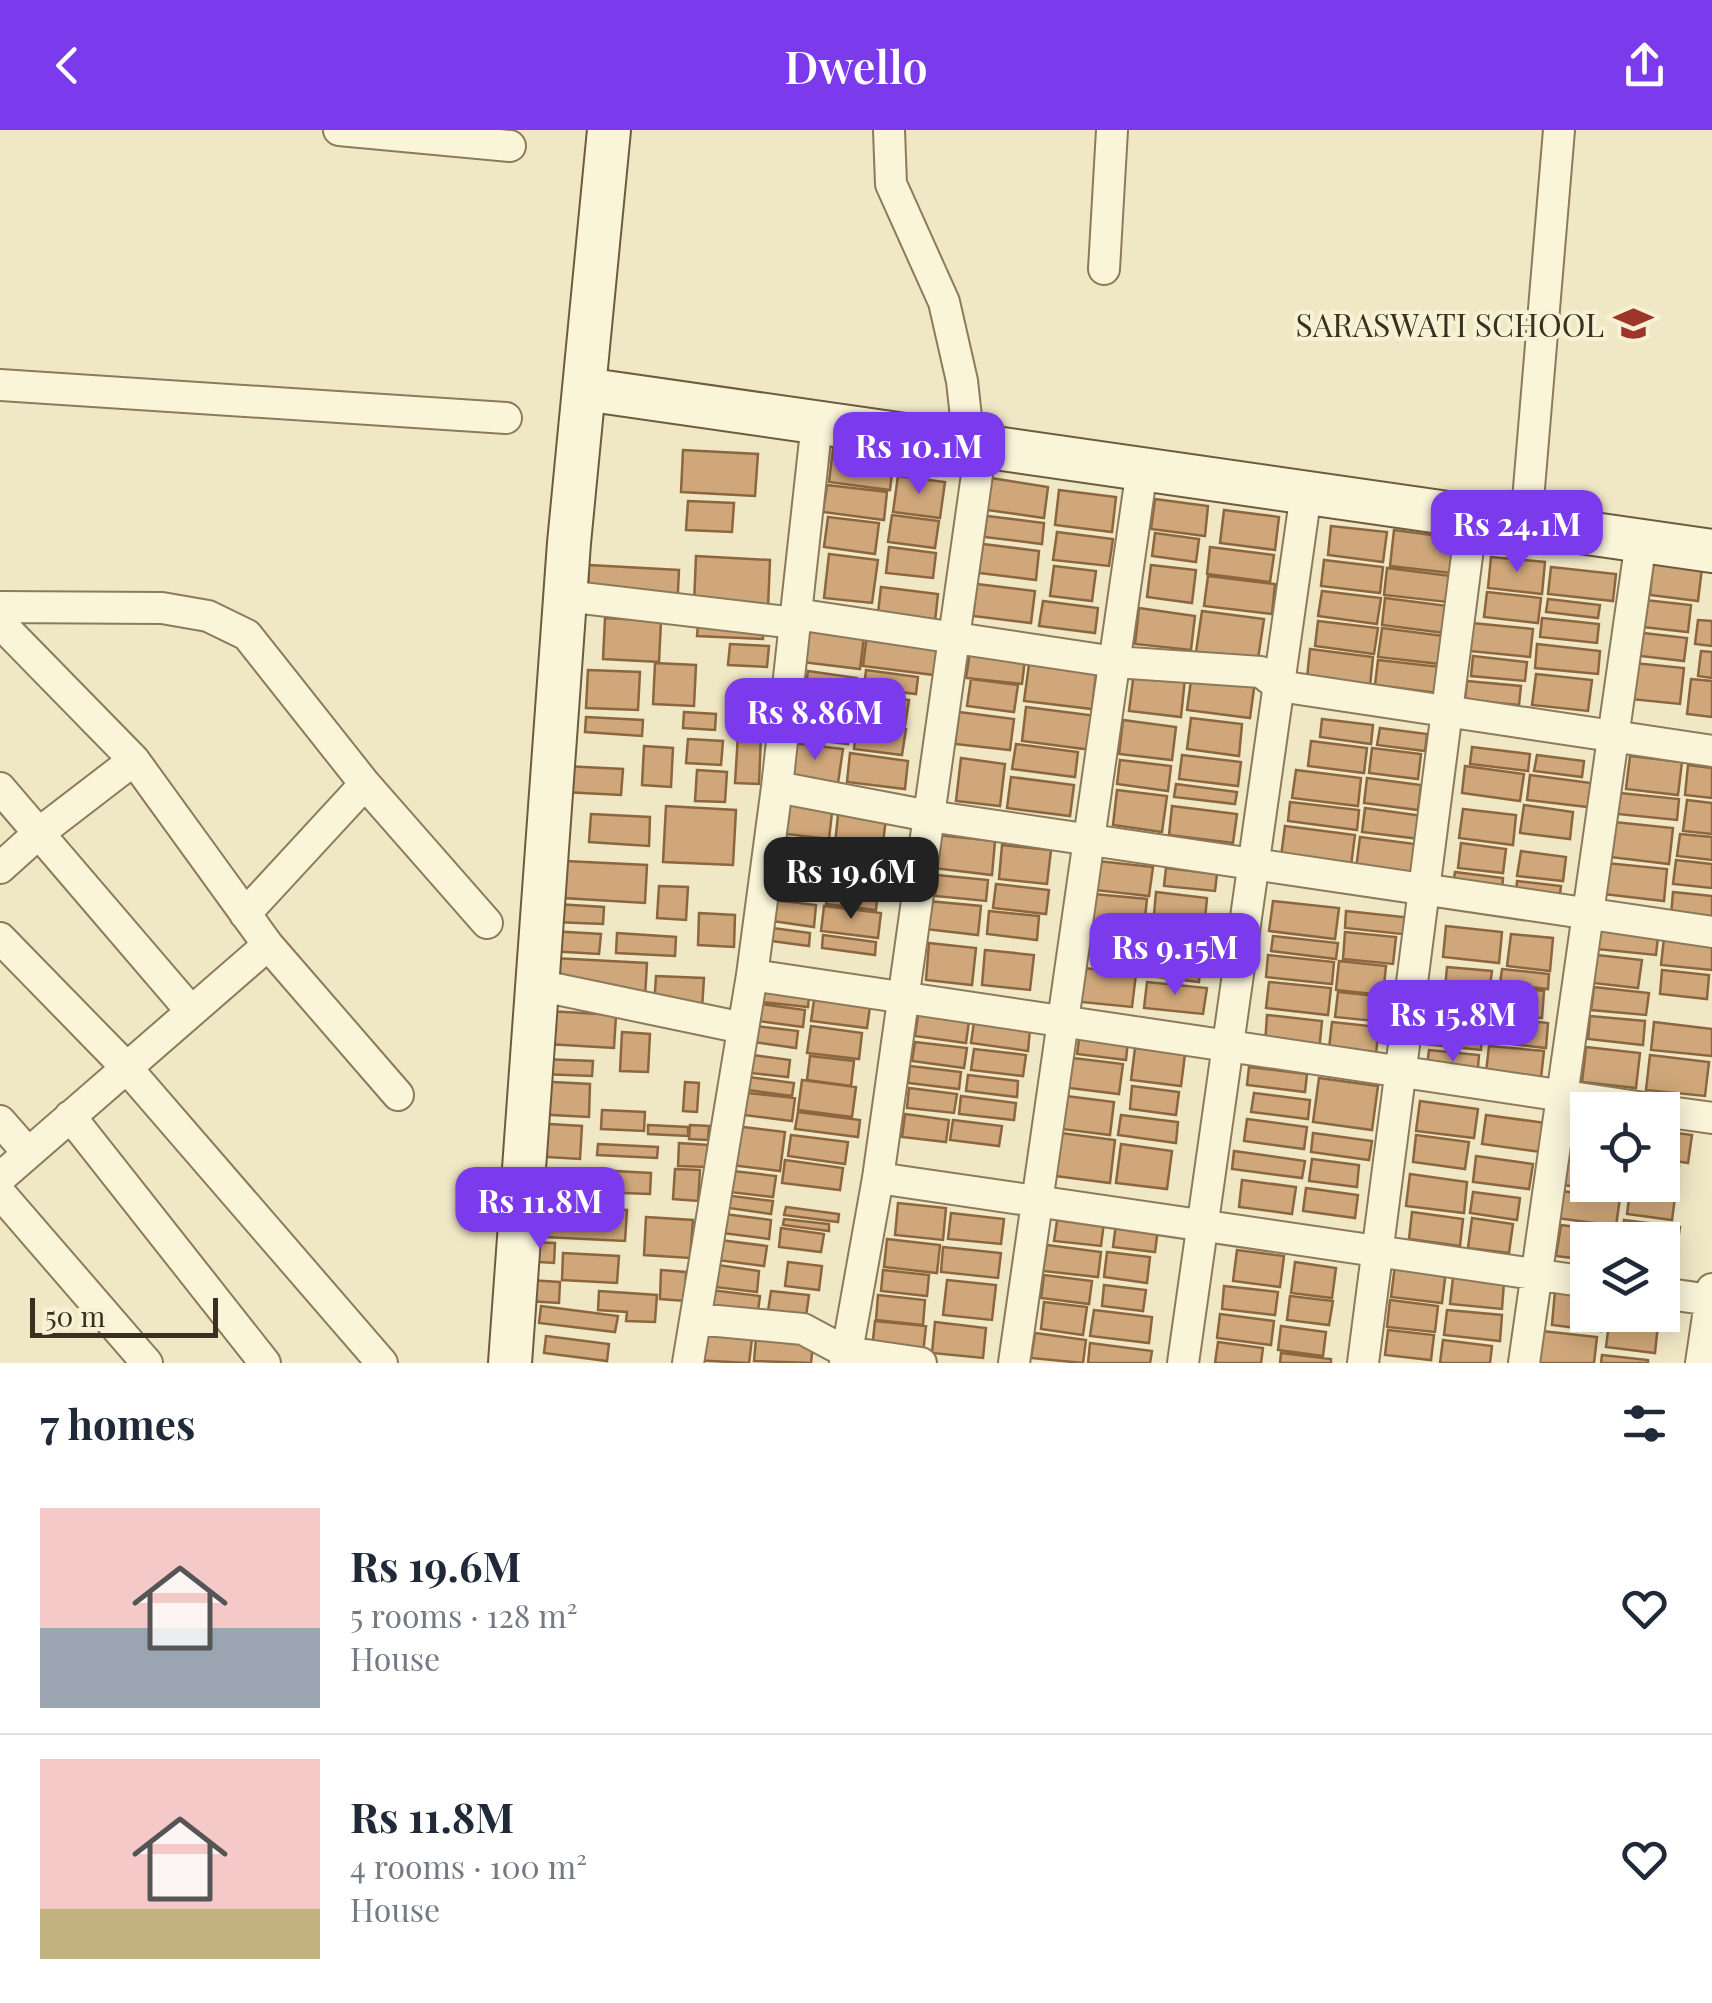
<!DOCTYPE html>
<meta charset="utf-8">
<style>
:root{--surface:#fff;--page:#f2f2f3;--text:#1f2937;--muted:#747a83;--line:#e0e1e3;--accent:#7c3aed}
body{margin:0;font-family:"Playfair Display",serif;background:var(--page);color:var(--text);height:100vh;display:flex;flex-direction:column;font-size:38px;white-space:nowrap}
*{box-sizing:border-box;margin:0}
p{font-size:32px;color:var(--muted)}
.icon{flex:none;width:55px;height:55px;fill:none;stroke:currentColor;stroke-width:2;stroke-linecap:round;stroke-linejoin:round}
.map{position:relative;height:1233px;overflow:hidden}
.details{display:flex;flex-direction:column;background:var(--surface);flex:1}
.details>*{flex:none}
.buttons{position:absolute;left:1570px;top:962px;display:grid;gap:20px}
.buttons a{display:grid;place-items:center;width:110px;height:110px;border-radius:0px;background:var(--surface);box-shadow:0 5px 25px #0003;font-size:50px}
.scale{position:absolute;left:30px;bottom:25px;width:188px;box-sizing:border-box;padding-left:10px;border:5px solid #3b301f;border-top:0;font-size:28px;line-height:35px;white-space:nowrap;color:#3b301f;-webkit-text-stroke:8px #f7f1d5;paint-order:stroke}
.price{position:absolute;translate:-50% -85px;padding:0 22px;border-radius:20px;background:var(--accent);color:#fff;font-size:32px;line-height:65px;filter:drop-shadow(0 2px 5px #0008)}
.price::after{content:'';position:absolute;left:50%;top:60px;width:30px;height:22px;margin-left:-15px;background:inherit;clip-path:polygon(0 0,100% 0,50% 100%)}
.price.on{background:#222;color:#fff}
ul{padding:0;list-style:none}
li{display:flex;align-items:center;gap:30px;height:250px;padding:0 40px}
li+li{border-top:2px solid var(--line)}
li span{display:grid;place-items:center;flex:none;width:280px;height:200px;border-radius:0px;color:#555}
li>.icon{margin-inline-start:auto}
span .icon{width:120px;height:120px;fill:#fffc;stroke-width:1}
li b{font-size:42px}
h2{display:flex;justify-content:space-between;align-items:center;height:120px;padding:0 40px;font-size:42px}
header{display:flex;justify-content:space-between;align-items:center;height:130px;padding:0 40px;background:var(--accent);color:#fff;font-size:45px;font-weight:600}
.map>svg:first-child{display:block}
.building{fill:#cfa77a;stroke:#8c663f;stroke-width:2.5}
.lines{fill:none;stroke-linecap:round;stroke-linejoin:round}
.street-casing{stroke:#8c7a5a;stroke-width:34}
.secondary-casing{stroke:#6d5b3d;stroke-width:46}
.street{stroke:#faf4d9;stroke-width:30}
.secondary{stroke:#faf4d9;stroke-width:42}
.labels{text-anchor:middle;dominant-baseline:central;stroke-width:8;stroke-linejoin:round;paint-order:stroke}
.poi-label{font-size:32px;fill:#3b301f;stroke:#f7f1d5;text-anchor:end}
</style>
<header><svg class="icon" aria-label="back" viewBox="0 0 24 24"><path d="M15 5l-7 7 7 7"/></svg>Dwello<svg class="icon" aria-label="share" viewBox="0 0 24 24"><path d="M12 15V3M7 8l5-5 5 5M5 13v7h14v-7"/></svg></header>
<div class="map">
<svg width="1712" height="1233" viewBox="0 0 1712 1233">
<rect width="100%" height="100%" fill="#f0e8c5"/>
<path class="building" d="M833,319L894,326L890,360L829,352Z
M683,320L758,324L755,366L681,362Z
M898,346L945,352L940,388L893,382Z
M991,348L1048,357L1044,388L987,380Z
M827,355L887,362L884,390L823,382Z
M1059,360L1116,367L1112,402L1055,395Z
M1155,369L1208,376L1205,406L1151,399Z
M688,371L734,373L732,402L686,400Z
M1224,380L1279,387L1275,420L1220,413Z
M892,385L939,391L935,418L888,412Z
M987,386L1044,393L1042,414L984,407Z
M828,387L879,393L875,424L824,417Z
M1331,396L1387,402L1383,432L1328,425Z
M1394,400L1455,408L1451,443L1390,436Z
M1057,402L1113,409L1109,436L1053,430Z
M1155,403L1199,409L1196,432L1152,426Z
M983,414L1039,421L1036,450L979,443Z
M889,417L936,423L933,448L886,443Z
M1210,417L1274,425L1270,452L1207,444Z
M829,424L878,430L872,473L824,468Z
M696,426L770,430L768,478L694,474Z
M1491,427L1545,432L1542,464L1488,458Z
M1324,430L1383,437L1380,463L1321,456Z
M1653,434L1702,438L1698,471L1650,465Z
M589,435L679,440L677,481L587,476Z
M1151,435L1196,440L1192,473L1147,467Z
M1054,436L1096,441L1092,471L1050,466Z
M1551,437L1616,444L1613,471L1548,464Z
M1387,438L1451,446L1447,472L1384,465Z
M1208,446L1275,454L1272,484L1204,476Z
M977,454L1035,461L1031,493L973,486Z
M881,457L938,464L935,491L878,483Z
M1322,461L1381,468L1377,494L1318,486Z
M1487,462L1541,468L1538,493L1484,487Z
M1385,468L1448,476L1445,503L1382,495Z
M1548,469L1600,475L1598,488L1546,482Z
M1636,469L1691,475L1688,502L1633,496Z
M1043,471L1098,478L1095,503L1039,496Z
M1139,478L1195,486L1191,520L1135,514Z
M1202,481L1264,489L1258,529L1196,522Z
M699,482L764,485L763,509L697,506Z
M605,488L661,491L659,532L603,529Z
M1542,488L1599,494L1597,513L1540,507Z
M1698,490L1712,491V516L1695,514Z
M1318,491L1378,498L1374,524L1315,516Z
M1472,493L1533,499L1530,527L1469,521Z
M1382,498L1444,506L1440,534L1378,527Z
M807,500L864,507L860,539L802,532Z
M1635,502L1687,508L1684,531L1632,525Z
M867,505L938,514L934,545L863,536Z
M730,514L769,516L767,537L728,535Z
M1537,514L1600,521L1598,544L1535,538Z
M971,515L1026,521L1022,554L966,548Z
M1310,519L1373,527L1370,556L1307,548Z
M1701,521L1712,522V548L1698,546Z
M1473,526L1527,532L1525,551L1471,546Z
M1030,527L1097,535L1092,579L1024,571Z
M1378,530L1441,537L1438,563L1375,555Z
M655,533L696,535L694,576L653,574Z
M1634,533L1684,538L1680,574L1630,569Z
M588,540L640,542L638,580L586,578Z
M866,540L918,547L916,564L864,558Z
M808,541L857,548L853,575L804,569Z
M1134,542L1185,548L1181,587L1129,581Z
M1192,543L1255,551L1250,588L1187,580Z
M1536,544L1592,550L1588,581L1532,575Z
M971,549L1018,555L1014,582L967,576Z
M1691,549L1712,551V587L1687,584Z
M1467,551L1521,556L1519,575L1465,570Z
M865,564L909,570L905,596L861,590Z
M1026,577L1097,586L1092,620L1022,611Z
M792,581L851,589L848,614L789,607Z
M684,582L716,584L715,600L683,598Z
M959,582L1014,589L1010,620L955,614Z
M586,587L643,590L642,606L585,602Z
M1191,588L1242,594L1239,626L1187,619Z
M1322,589L1373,595L1371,614L1320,607Z
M1123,590L1176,597L1172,630L1119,624Z
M857,593L906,599L902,625L854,619Z
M1380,598L1427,604L1425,621L1377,615Z
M738,605L761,606L759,654L735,653Z
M688,609L723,611L721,635L686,633Z
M1311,611L1367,618L1364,643L1308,636Z
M792,613L843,619L838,653L787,647Z
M1016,614L1078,622L1075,647L1012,639Z
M644,616L673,618L671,657L642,655Z
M1472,617L1530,624L1528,641L1470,634Z
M1372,618L1421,624L1418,649L1369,643Z
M850,623L908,631L905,659L847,652Z
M1182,625L1241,632L1238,656L1179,649Z
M1537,625L1584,631L1582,647L1534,641Z
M1630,626L1682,632L1678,665L1626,659Z
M961,628L1005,634L1000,676L956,671Z
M1120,630L1171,636L1168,661L1117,654Z
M1688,635L1712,638V668L1685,665Z
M564,636L623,639L621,665L563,662Z
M1465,636L1524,644L1520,671L1462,663Z
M697,640L727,642L725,672L695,671Z
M1296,640L1361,648L1358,676L1292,668Z
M1530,645L1591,653L1588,677L1527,670Z
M1011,647L1074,655L1070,686L1007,678Z
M1367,648L1421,655L1418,680L1364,673Z
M1176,654L1237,662L1235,674L1174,667Z
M1117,660L1167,666L1162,702L1113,695Z
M1620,663L1679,669L1677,690L1617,684Z
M774,667L833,674L829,709L769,702Z
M1687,670L1712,673V704L1683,701Z
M1290,672L1359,680L1357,700L1288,691Z
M839,675L887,681L882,720L835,714Z
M1524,675L1573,682L1570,709L1520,703Z
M666,676L736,680L733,735L663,732Z
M1172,676L1237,684L1233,713L1169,705Z
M1365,678L1423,686L1420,709L1362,702Z
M1463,679L1516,685L1513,715L1459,708Z
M591,684L650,687L649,716L589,712Z
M1614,692L1673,698L1669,734L1610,727Z
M1285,696L1355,705L1349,751L1279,742Z
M1680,704L1712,707V730L1677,726Z
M767,705L822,712L820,729L765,722Z
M937,705L995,711L992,745L933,738Z
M1360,707L1415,714L1411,746L1356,739Z
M1461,713L1506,719L1503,743L1458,738Z
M1002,715L1051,720L1047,754L999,749Z
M834,718L884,724L881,753L831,746Z
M1521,721L1566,727L1563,751L1517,746Z
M774,728L823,734L818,770L769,764Z
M1676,730L1712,734V758L1673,754Z
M565,731L647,735L645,773L563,768Z
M1098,731L1153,737L1149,766L1095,760Z
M1606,733L1667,739L1664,771L1603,764Z
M1166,738L1217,744L1215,761L1164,756Z
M1455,742L1503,748L1502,761L1453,756Z
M937,745L988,750L986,771L935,766Z
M1517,751L1561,756L1559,772L1516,766Z
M829,752L878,758L876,780L826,774Z
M996,754L1049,760L1046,784L993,778Z
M659,756L688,757L686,790L657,788Z
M1156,762L1207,768L1205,789L1154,784Z
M1673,762L1712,766V790L1671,786Z
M1094,764L1147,769L1144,797L1091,791Z
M767,769L816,775L814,797L765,790Z
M928,771L981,776L978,805L925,799Z
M1273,771L1339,778L1335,809L1269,801Z
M556,774L604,777L603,794L555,792Z
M824,776L881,783L878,808L821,801Z
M989,781L1039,786L1037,810L987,804Z
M1346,781L1413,788L1411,805L1345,798Z
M699,783L735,785L734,817L698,815Z
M1153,788L1206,794L1203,821L1150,815Z
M1599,791L1659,798L1656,825L1596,819Z
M758,796L810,803L809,816L756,809Z
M1086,796L1140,801L1137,831L1083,825Z
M1446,796L1502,802L1499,833L1443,827Z
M551,801L601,804L599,824L549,821Z
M1345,802L1396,807L1393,834L1343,829Z
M617,803L676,807L675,826L616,823Z
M1511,804L1553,808L1550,841L1507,836Z
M823,805L876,812L875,825L822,818Z
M1273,806L1338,813L1336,829L1271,821Z
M1664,808L1712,813V840L1661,835Z
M929,813L976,818L972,855L926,850Z
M985,820L1034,825L1030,860L982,855Z
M1152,821L1201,826L1199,852L1149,846Z
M1268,825L1334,832L1332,854L1266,847Z
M1597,825L1642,830L1638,858L1593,853Z
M553,828L647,833L645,867L551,861Z
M1339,831L1386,836L1383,865L1336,860Z
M1447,837L1492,841L1489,863L1445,859Z
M1084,838L1136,844L1132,877L1081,872Z
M1502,839L1549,844L1548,859L1500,854Z
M1662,840L1709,845L1707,869L1660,864Z
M656,846L704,848L702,879L654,877Z
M757,850L810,856L808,877L754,871Z
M1147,852L1207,858L1203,884L1144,878Z
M1269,852L1331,858L1328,885L1266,878Z
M1499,856L1544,861L1542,888L1496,883Z
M1594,857L1649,863L1646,885L1591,880Z
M1338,862L1387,867L1384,892L1335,887Z
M1438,863L1488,869L1485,891L1435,885Z
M814,870L870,877L867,898L811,891Z
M746,872L805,880L803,897L744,889Z
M548,881L616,885L614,918L547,914Z
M918,885L969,891L966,913L915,906Z
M1267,885L1322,891L1319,921L1265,914Z
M1590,886L1645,891L1643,915L1588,909Z
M1497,887L1548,893L1546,918L1494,912Z
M1426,890L1483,897L1481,920L1423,914Z
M974,892L1030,899L1028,921L971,913Z
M1332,892L1379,897L1376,924L1329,918Z
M1654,892L1712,899V926L1651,920Z
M740,894L798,901L796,918L738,910Z
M811,896L862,903L859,929L807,923Z
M622,902L650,904L648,942L620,941Z
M1080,903L1128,910L1126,930L1077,924Z
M915,912L967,918L964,938L912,931Z
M1489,916L1544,921L1541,948L1486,942Z
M1586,917L1640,923L1636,958L1582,952Z
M1135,918L1185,924L1181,956L1131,950Z
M974,919L1026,925L1023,946L971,940Z
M1429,920L1479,925L1477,949L1426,944Z
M753,925L790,930L788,947L751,943Z
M1650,925L1709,932L1705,966L1646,960Z
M810,926L854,931L851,956L807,950Z
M1073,928L1123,934L1119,964L1069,958Z
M541,929L593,931L592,946L541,944Z
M910,936L961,942L959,959L908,953Z
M1249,937L1307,944L1305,962L1247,955Z
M968,945L1018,951L1017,967L966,961Z
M741,946L794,953L792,966L740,959Z
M1319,948L1378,956L1372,1000L1313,992Z
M802,950L856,957L852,987L798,980Z
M534,951L590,954L589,987L532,984Z
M685,952L699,953L697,982L683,981Z
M1132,956L1179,962L1176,985L1130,979Z
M909,958L957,964L954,983L907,978Z
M739,962L795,968L792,991L736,984Z
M1254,963L1310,970L1308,989L1251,982Z
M961,966L1016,973L1014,990L959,984Z
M1066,966L1114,972L1110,1005L1062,999Z
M1420,971L1478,979L1474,1008L1416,1001Z
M602,980L645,982L644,1001L601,999Z
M798,982L860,990L858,1007L795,999Z
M905,984L949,990L946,1012L902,1007Z
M1121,985L1178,992L1176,1013L1118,1005Z
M1486,985L1553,994L1549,1023L1482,1014Z
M1247,989L1307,997L1304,1019L1244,1011Z
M953,990L1002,996L999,1016L950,1010Z
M1583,990L1588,991V1030L1578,1028Z
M533,993L582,996L580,1029L531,1026Z
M648,995L688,997V1006L648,1004Z
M690,995L709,996L708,1010L689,1009Z
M727,995L785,1002L780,1041L722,1034Z
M1662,1001L1692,1005L1688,1033L1662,1029Z
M1061,1003L1115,1010L1110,1053L1055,1046Z
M1313,1003L1372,1011L1369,1030L1311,1022Z
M791,1005L848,1012L845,1034L788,1026Z
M1416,1005L1469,1012L1465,1039L1413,1032Z
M679,1013L708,1015L707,1037L678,1036Z
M598,1014L658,1017L657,1028L597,1025Z
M1121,1014L1172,1021L1167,1059L1116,1053Z
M1234,1021L1305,1031L1302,1048L1232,1039Z
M1476,1026L1533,1034L1529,1059L1473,1052Z
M1312,1029L1359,1035L1357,1057L1309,1051Z
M785,1030L843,1038L840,1060L782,1053Z
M1565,1032L1588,1035V1055H1619L1618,1062L1562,1055Z
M1662,1034L1679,1036L1676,1058L1653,1055H1662Z
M675,1039L700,1040L698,1071L673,1069Z
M597,1040L651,1043L650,1064L596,1062Z
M724,1040L776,1046L773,1067L721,1061Z
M1410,1044L1467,1052L1464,1083L1406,1076Z
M1242,1050L1296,1057L1292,1084L1239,1077Z
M1306,1058L1358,1065L1355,1088L1303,1081Z
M1561,1061L1620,1068L1616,1096L1557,1088Z
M1630,1061L1675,1067L1672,1090L1627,1084Z
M1473,1062L1520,1068L1517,1090L1470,1083Z
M724,1065L773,1071L771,1084L722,1077Z
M898,1073L946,1078L943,1110L895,1105Z
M547,1076L627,1080L625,1111L545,1107Z
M786,1077L839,1084L838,1092L784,1085Z
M1059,1078L1105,1084L1101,1116L1054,1111Z
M1412,1082L1463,1089L1460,1116L1409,1109Z
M951,1083L1004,1089L1001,1114L948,1109Z
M724,1084L771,1090L769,1109L722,1103Z
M1117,1086L1159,1091L1155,1122L1113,1117Z
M646,1087L693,1090L690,1128L644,1125Z
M1472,1088L1513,1094L1509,1123L1468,1118Z
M784,1089L829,1094V1101L783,1095Z
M1624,1090L1680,1097L1674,1138L1662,1137V1110H1622Z
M1561,1095L1615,1102L1614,1110H1588V1130L1556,1126Z
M781,1098L824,1104L821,1122L779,1117Z
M887,1109L940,1115L937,1143L884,1137Z
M720,1110L767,1116L764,1136L717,1130Z
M525,1112L555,1113L554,1133L524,1131Z
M1047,1115L1101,1122L1098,1147L1043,1141Z
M943,1117L1001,1123L998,1148L941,1142Z
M1237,1120L1284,1126L1280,1157L1233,1151Z
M1107,1122L1150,1127L1147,1153L1104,1147Z
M563,1123L619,1126L617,1153L562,1150Z
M788,1132L822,1136L819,1160L785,1156Z
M1295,1132L1336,1138L1332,1168L1291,1163Z
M718,1135L759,1141L757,1162L715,1157Z
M1395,1135L1446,1140L1442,1173L1391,1167Z
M661,1140L686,1142L685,1171L660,1169Z
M883,1140L929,1145L927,1166L881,1161Z
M1044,1145L1092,1151L1089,1174L1041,1168Z
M1453,1147L1504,1152L1502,1179L1450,1174Z
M528,1150L560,1152L559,1173L527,1171Z
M947,1150L996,1155L992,1190L943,1185Z
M1104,1155L1146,1160L1143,1181L1102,1176Z
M1224,1156L1278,1162L1275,1185L1222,1179Z
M711,1160L760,1166L757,1188L708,1182Z
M599,1161L657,1165L655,1192L626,1191L627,1182L598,1180Z
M771,1161L809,1165L806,1186L768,1181Z
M1555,1161L1588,1164V1185H1602L1601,1201L1552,1195Z
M878,1165L925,1170L923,1195L876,1190Z
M1290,1166L1333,1171L1329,1195L1287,1190Z
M1390,1170L1438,1176L1435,1202L1387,1197Z
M1044,1172L1087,1177L1083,1205L1041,1199Z
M541,1176L618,1186L615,1202L539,1193Z
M1094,1180L1152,1187L1149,1213L1090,1206Z
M1447,1180L1502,1185L1500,1211L1444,1205Z
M1220,1184L1274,1191L1271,1215L1217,1208Z
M1610,1185H1659L1655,1223L1606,1217Z
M875,1191L926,1196L923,1224L872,1219Z
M935,1192L986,1198L983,1228L932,1223Z
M1281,1196L1326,1202L1323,1226L1278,1220Z
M1388,1200L1434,1205L1431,1230L1385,1225Z
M1542,1201L1597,1207L1594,1233H1539Z
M696,1202L752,1209L749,1233L693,1230Z
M1035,1203L1086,1210L1083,1233L1031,1228Z
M546,1206L609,1214L607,1231L544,1223Z
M756,1208L813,1215L811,1233L754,1231Z
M1443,1210L1492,1216L1490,1233H1440Z
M1218,1212L1263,1218L1261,1233H1215Z
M1090,1213L1152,1221L1150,1233H1088Z
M1281,1223L1331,1229V1233H1280Z
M1602,1225L1648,1230V1233H1601Z"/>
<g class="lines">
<defs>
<path id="street" d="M339,0L510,16
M889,0L891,54L944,172L962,251L969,314
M1104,139L1112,0
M0,255L506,288
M1526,394L1559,0
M565,466L795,493
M0,477L162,478L208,486L247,505L365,654L487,793
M796,484L1115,532L1261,542L1279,556L1712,621
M0,493L134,630
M777,657L929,686L1712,802
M0,658L191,881
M0,738L39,703L134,630L268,815
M245,784L365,654
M0,808L126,937L382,1233
M752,845L1658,980
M537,855L743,898
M1662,981L1712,988
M70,986L265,1233
M0,991L28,1023
M0,1048L268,815L398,965
M878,1048L1588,1152
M0,1063L147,1233
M1662,1163L1710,1170
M696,1189L803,1199L846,1222L921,1233
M688,1233L752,845L777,657L817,292
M845,1233L878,1048L981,316
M1014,1233L1142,339
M1183,1233L1306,363
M1363,1233L1472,387
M1524,1233L1641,411
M1701,1233L1712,1159"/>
<path id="secondary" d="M584,259L1712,421
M510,1233L569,413L609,0"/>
</defs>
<use href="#street" class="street-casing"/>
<use href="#secondary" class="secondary-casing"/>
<use href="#street" class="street"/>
<use href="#secondary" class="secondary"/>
</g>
<defs>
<symbol id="school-bare" viewBox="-9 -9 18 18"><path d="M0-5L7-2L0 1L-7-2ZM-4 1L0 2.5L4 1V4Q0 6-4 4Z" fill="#9d3528" stroke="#f7f1d5" stroke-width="2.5" paint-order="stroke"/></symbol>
</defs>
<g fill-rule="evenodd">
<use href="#school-bare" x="1606" y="166" width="55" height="55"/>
</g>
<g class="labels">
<g class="poi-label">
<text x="1604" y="193">SARASWATI SCHOOL</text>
</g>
</g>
</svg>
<div class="buttons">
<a><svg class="icon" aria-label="locate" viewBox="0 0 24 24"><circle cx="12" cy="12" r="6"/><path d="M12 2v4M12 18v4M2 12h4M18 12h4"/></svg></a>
<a><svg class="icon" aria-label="layers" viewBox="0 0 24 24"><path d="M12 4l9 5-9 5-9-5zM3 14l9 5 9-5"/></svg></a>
</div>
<div class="scale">50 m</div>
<b class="price" style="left:919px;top:367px">Rs 10.1M</b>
<b class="price" style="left:1517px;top:445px">Rs 24.1M</b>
<b class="price" style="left:815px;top:633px">Rs 8.86M</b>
<b class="price on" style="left:851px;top:792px">Rs 19.6M</b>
<b class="price" style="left:1175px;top:868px">Rs 9.15M</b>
<b class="price" style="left:1453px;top:935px">Rs 15.8M</b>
<b class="price" style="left:540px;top:1122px">Rs 11.8M</b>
</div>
<section class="details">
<h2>7 homes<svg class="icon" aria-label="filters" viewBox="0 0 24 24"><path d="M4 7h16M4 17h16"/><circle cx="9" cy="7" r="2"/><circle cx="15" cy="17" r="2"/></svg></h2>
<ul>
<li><span style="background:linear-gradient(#f6c9c9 60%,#9aa5b1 0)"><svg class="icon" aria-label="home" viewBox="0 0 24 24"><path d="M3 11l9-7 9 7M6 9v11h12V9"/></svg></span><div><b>Rs 19.6M</b><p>5 rooms · 128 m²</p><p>House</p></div><svg class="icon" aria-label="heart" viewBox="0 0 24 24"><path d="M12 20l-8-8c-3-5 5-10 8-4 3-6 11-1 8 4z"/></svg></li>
<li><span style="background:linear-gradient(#f6c9c9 75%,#c2b280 0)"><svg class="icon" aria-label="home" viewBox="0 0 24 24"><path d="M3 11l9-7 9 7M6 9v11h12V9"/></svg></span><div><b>Rs 11.8M</b><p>4 rooms · 100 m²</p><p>House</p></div><svg class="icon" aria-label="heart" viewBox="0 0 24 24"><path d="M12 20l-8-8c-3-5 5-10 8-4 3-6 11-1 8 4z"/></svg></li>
</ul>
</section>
